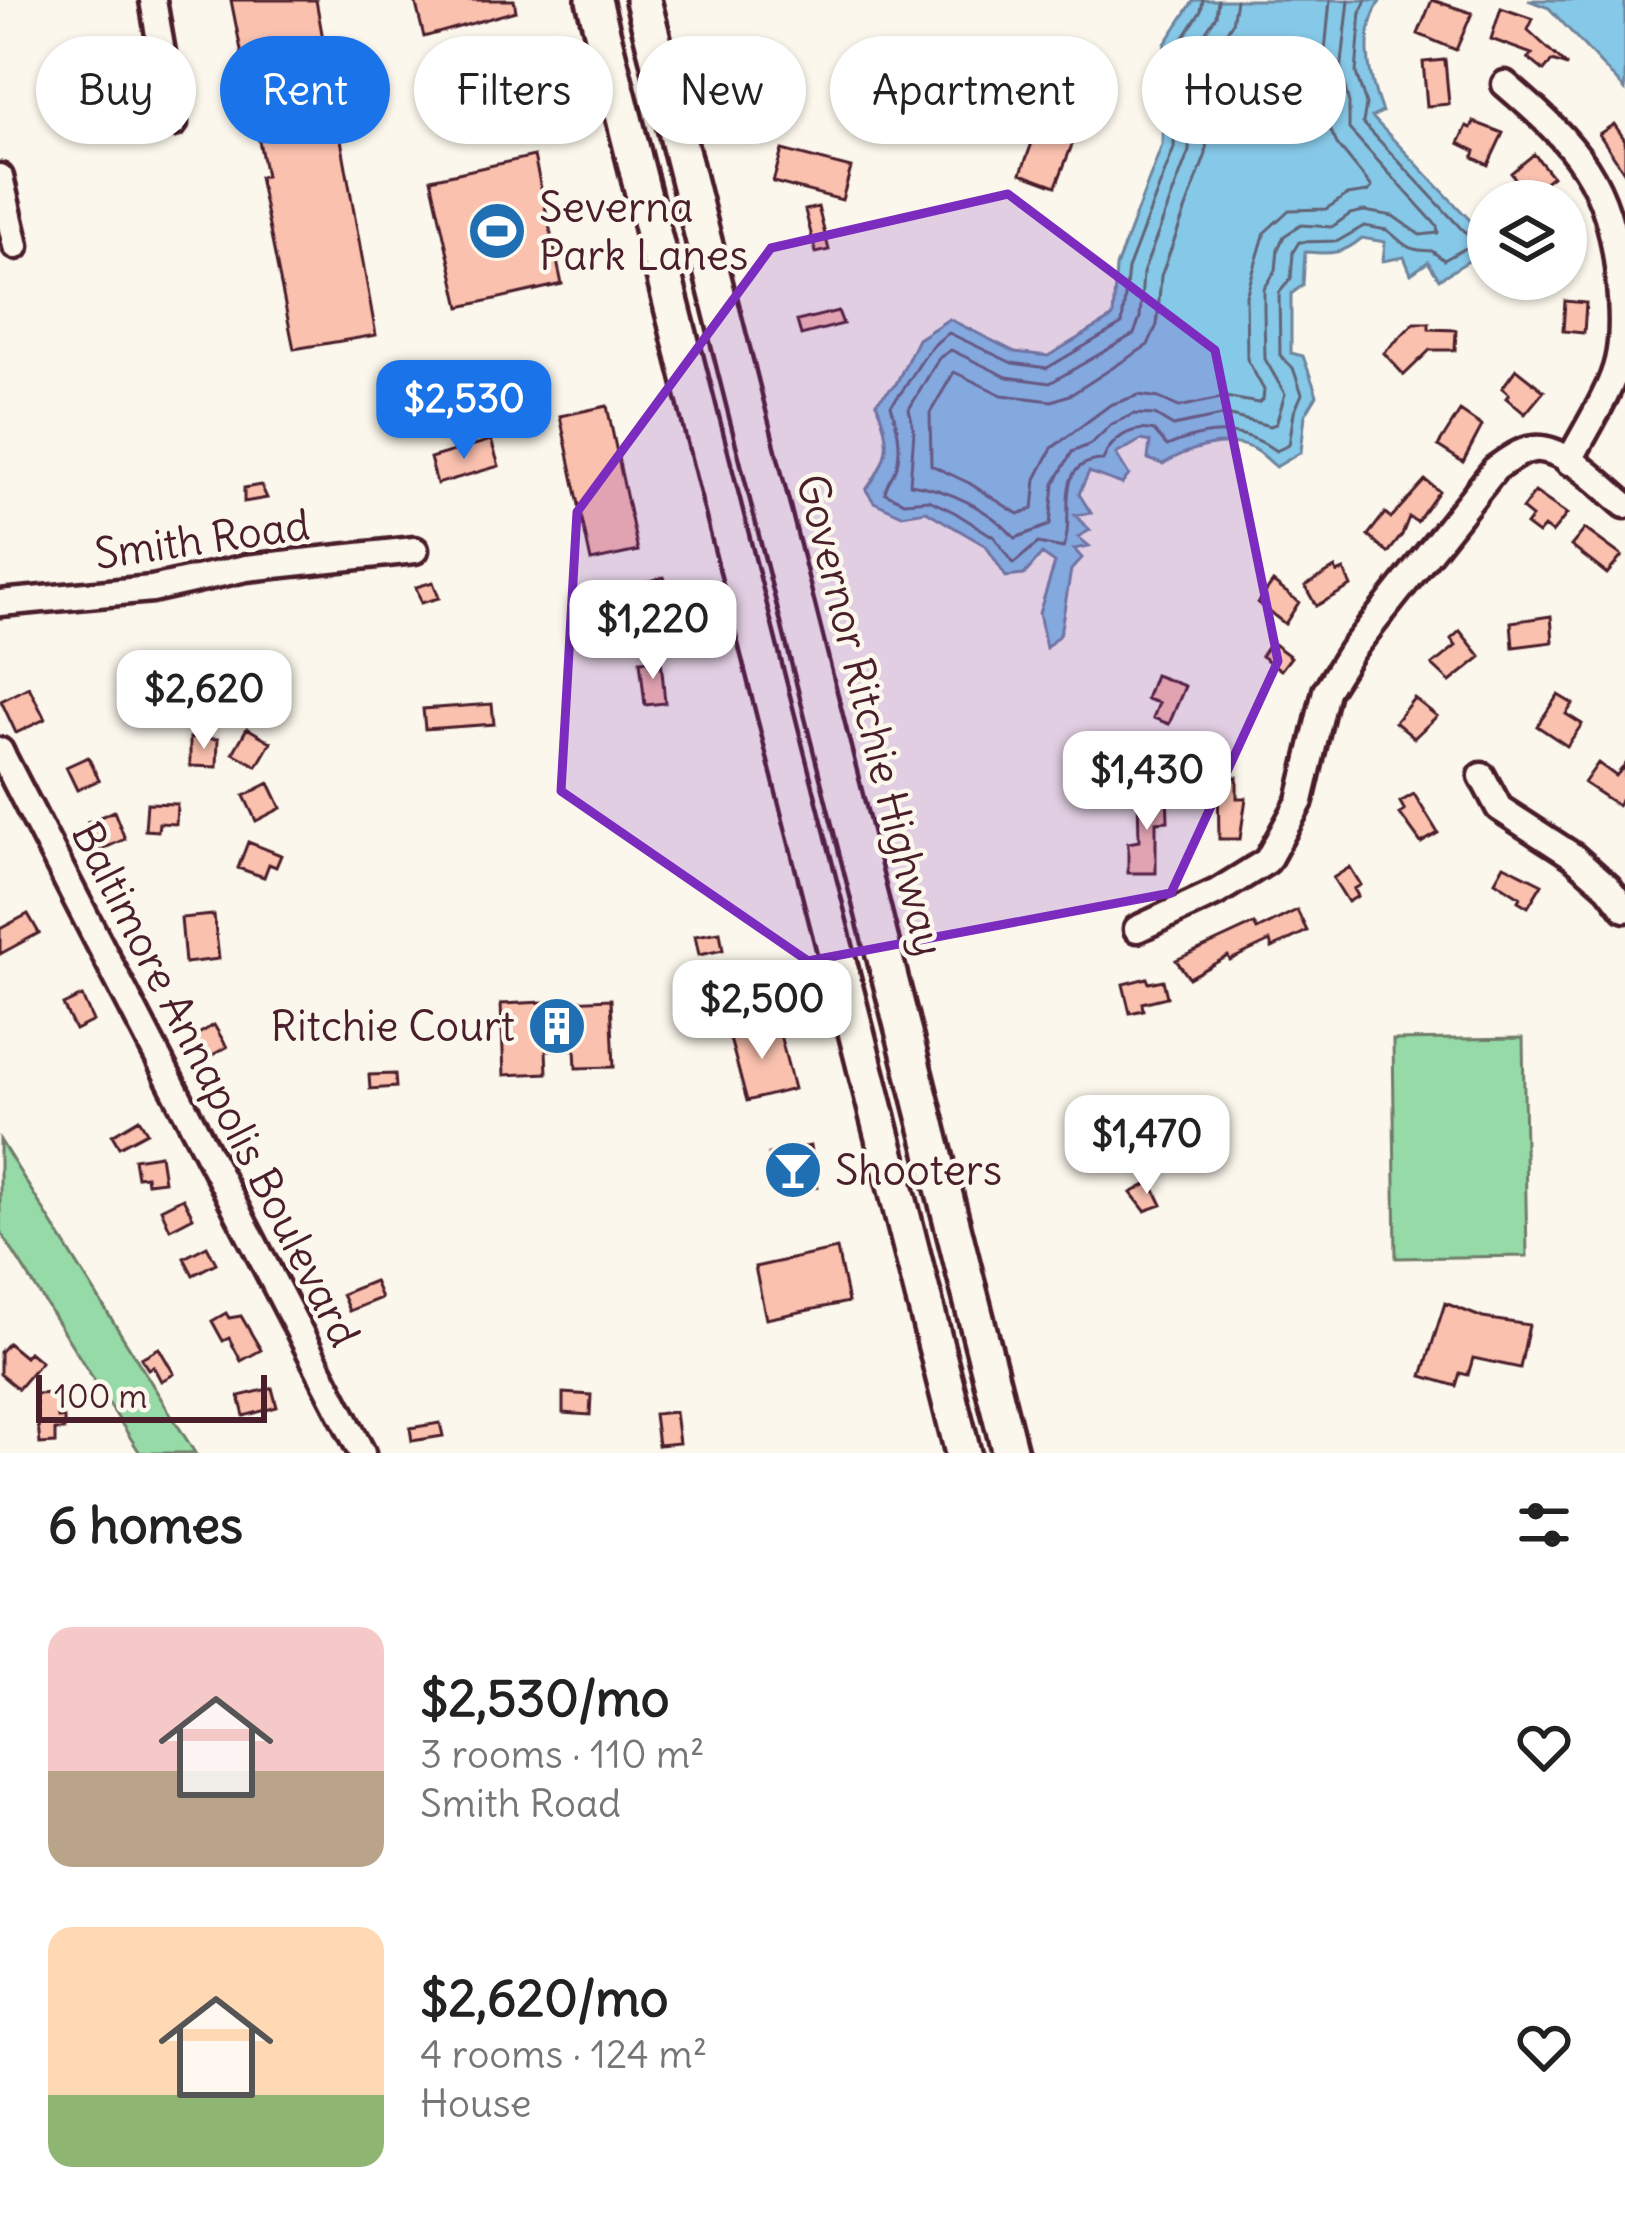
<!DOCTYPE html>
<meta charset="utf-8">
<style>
:root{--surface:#fff;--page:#f2f2f2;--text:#222;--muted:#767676;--accent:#1a73e8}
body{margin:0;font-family:Delius,sans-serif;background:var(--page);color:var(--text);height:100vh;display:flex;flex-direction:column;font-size:45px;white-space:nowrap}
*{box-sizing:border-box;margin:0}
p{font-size:39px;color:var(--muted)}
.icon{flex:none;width:66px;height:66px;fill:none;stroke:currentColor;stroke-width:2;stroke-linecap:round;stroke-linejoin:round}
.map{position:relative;height:1453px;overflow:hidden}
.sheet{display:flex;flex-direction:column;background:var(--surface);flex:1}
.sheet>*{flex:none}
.guide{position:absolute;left:36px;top:36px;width:1554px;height:108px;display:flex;gap:24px}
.fabs{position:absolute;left:1467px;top:180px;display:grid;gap:24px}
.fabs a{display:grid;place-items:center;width:120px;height:120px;border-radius:50%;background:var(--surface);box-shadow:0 3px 9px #0004;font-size:60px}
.scale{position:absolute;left:36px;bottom:30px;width:231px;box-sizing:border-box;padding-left:12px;border:6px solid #4a1f2b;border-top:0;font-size:33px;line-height:42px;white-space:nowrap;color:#4a1f2b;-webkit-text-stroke:9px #fbf7ec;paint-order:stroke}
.price{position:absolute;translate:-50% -102px;padding:0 27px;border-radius:24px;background:#fff;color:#222;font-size:39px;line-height:78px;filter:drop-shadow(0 3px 6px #0008)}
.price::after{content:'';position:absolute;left:50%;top:72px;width:36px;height:27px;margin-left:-18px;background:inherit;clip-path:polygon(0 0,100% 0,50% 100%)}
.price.selected{background:var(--accent);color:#fff}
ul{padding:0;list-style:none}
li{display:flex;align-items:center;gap:36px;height:300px;padding:0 48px}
li span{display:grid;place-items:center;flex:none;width:336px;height:240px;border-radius:24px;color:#555}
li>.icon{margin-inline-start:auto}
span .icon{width:144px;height:144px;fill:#fffc;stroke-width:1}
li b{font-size:51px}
h2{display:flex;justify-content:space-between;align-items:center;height:144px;padding:0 48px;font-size:51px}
.pill{padding:0 42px;border-radius:54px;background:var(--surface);box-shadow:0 3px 9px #0004;font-size:42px;line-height:108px}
.pill.selected{background:var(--accent);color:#fff}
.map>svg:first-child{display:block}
.green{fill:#95daa7;stroke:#707c69;stroke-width:3}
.water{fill:#86c8e7;stroke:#6e849c;stroke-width:3}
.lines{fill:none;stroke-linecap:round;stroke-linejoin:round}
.shore{stroke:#626376;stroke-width:3}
.building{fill:#fac1af;stroke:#4a1f2b;stroke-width:3}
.minor-casing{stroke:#4a1f2b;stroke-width:33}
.highway-casing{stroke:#4a1f2b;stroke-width:42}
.minor{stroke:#fbf7ec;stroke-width:24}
.highway{stroke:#fbf7ec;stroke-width:33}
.marked{fill:#7b2cbf;fill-opacity:0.2;stroke:#7b2cbf;stroke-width:9;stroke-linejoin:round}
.labels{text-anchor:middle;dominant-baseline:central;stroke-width:9;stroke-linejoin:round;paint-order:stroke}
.poi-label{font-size:42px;fill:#4a1f2b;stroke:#fbf7ec;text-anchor:start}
.street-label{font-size:42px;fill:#4a1f2b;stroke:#fbf7ec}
</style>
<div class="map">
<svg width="1625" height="1453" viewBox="0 0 1625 1453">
<rect width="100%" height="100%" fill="#fbf7ec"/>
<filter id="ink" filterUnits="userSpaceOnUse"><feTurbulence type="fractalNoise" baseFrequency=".00833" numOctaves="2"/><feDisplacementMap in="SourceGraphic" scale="24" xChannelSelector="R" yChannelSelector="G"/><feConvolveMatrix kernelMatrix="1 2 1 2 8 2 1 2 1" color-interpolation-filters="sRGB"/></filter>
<g filter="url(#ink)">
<path class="green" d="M1523,1038L1527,1256L1396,1258L1393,1040Z
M0,1140L195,1453H140L0,1231Z"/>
<path class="water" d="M1194,0H1381C1359,33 1369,78 1382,112L1372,117L1488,239V255L1480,254L1439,279L1428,262L1411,274L1404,257L1383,261L1385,242L1362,238C1342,255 1331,254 1305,252L1303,285L1291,294V353L1303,356L1317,395L1305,415L1301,452L1276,467C1269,461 1260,451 1252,448C1225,436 1186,450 1163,464L1148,459L1150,442L1141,440L1116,454L1129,475L1122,484L1089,472L1079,494L1091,513L1075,515L1090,530L1078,537L1089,546L1074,549L1082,558L1071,570L1060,634L1046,648L1039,613L1055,563L1042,554L1024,575L1006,577L986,546L926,511L902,515L874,502L866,490C891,456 891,442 876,402L896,384L918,339L949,319L1015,352L1048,356L1113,317L1116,267L1162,145L1165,44Z
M1528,0H1625V90L1549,8Z"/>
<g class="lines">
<path class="shore" d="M1203,0L1201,11L1177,48L1174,148L1128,269L1122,324L1047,368L1012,363L949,333C920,351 914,381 891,405C897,425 902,444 897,466C894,476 886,482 885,493L904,502L929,500L954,512L994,537L1013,564L1038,543L1063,548C1077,519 1050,461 1103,460C1111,439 1131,425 1154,431L1167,446C1205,430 1241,425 1276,451L1289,445L1294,412L1302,394L1293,368L1280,355L1279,293L1291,278L1293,252L1299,242L1338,241L1364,226L1387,230C1407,245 1403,250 1432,251L1444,260L1471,245L1470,238L1363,123L1366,104L1356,73L1361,11L1366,0
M1218,0L1216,16L1192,53L1189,151L1143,273L1140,318L1134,334L1050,383L1007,377L951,350L939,358L909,409L914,431L910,484C947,489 989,508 1015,538L1050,525L1054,484L1072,452L1091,444L1112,424L1134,414L1155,415L1173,426L1226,415L1270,426L1276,424L1285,394L1265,359L1264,312V289L1276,270L1278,249L1284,236L1301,225L1332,227L1350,214L1364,211L1393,216L1420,235L1438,233L1437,226L1349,129V103L1341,72L1349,0
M1236,0L1232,23L1210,58L1206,154L1161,276L1157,325L1148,345L1072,394L1052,401L1002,395L954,372L930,413L931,465L969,483L1018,514L1033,509L1036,479L1052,448L1110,405L1139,395L1159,398L1179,407L1225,397L1258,403L1263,400L1264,390L1247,359L1246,296L1265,232L1289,210L1326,209L1347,195L1368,192L1372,187L1337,144L1329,127L1330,103L1323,72L1330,0"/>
</g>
<path class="building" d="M231,0H316L376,335L294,349L259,177L266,176Z
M415,0H514L516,11L424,37Z
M1432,0L1472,13L1456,50L1418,34Z
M1501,8L1533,19L1528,30L1567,66L1552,61L1544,71L1528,58L1532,54L1491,39Z
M1445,60L1449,104L1427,106L1423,62Z
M1046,70L1084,71V114L1056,186L1021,173L1045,107Z
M1474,122L1503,133L1488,165L1473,157L1475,151L1459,143L1467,126L1471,128Z
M1614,124L1625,140V173L1599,134Z
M782,150L851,168L842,200L773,182Z
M1534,154L1552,176L1528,195L1511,173Z
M534,156L562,284L460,307L431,179Z
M818,207L829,250L816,253L805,210Z
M1565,301L1586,303L1584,333L1563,331Z
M838,311L843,324L801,335L797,321Z
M1414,323H1429V329L1456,330L1455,350H1430L1404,375L1384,353Z
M1516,369L1544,391L1525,414L1506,398L1509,394L1502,388Z
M607,406L638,551L591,561L560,416Z
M1460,411L1482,426L1463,462L1438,446Z
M491,440L499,466L437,484L430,458Z
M1425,480L1439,491L1417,522L1409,517L1402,535L1388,553L1368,535L1385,513L1391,518Z
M261,485L267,498L244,502V488Z
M1535,492L1567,514L1552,533L1544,527L1538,534L1526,525L1532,517L1522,509Z
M1585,529L1622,556L1607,574L1571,546Z
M1335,568L1337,573L1344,570L1351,586L1316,606L1305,586Z
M664,577L675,615L630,627L619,589Z
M433,582L439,598L421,603L416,587Z
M1273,582L1299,602L1285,624L1258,603Z
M1551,616L1553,642L1513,647L1511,622Z
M1460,631L1481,657L1450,682L1432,665L1456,646L1451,639Z
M1271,642L1291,657L1281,670L1261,656Z
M661,659L665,703L645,705L640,661Z
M1155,675L1185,686L1169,724L1153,718L1159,703L1146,699Z
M29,687L45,719L16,733L1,701Z
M1558,695L1573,704L1566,714L1582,724L1567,746L1537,726Z
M1414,698L1437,716L1414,738L1395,722Z
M492,704L494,724L425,729L423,709Z
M247,728L271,742L257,766L233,753Z
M190,738L218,739L217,767L190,766Z
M88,757L99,780L77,790L66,767Z
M1598,763L1616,776L1625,765V794L1617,805L1584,783Z
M1218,777H1237V798H1246L1240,839H1219Z
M269,783L281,808L256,821L244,796Z
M1167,793L1168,821L1156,822V873H1128V843L1139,841L1138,794Z
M1414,794L1438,833L1421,843L1400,814L1405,811L1400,802Z
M147,803L177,804L176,824L159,823L158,831L145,830Z
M114,811L125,839L100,850L88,822Z
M248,842L281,855L276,867L269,864L264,877L238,868Z
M1504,865L1542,884L1528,907L1518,901L1520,897L1495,881Z
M1350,867L1361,885L1354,889L1358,896L1348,902L1333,878Z
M1297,910L1307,931L1272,948L1270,941L1230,960L1228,956L1189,978L1176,960L1254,924L1257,930Z
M28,914L39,933L0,954V929Z
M214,915L219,959L185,963L181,918Z
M720,932L723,950L699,955L695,936Z
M1147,978L1149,983L1163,980L1167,997L1142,1003L1143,1010L1130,1013L1123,984Z
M82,996L93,1021L75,1030L63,1005Z
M611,999L614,1067L576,1068L575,1049L546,1050L547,1073L504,1075L501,1004Z
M777,1023L794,1089L747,1101L729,1035Z
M214,1025L227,1047L205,1059L193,1037Z
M395,1074L396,1087L370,1089L369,1075Z
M139,1119L147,1132L119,1147L112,1135Z
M810,1146L817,1187L776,1194L769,1154Z
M160,1155L164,1181L147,1183L146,1176L137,1177L134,1159Z
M1151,1182L1162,1205L1145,1211L1131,1193Z
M183,1198L193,1217L170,1229L161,1209Z
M207,1246L216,1263L193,1275L184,1258Z
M837,1249L848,1302L766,1319L755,1267Z
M374,1281L381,1298L349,1311L342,1294Z
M1445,1303L1483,1318L1529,1325L1520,1368L1473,1358L1468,1375L1460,1373L1456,1386L1422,1376Z
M226,1313L229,1318L241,1316L261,1350L241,1361L229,1338L223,1341L212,1321Z
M8,1343L25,1357L29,1352L41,1362L18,1389L0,1374V1352Z
M159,1348L174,1374L161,1381L153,1366L148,1369L141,1358Z
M272,1388L277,1407L244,1416L239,1396Z
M57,1393L58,1418H64V1430H55V1443L40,1444L35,1394Z
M563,1393L591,1395L590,1415L563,1413Z
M675,1412L679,1443L658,1445L654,1414Z
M440,1423L443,1436L412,1441L410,1428Z"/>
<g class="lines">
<defs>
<path id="minor" d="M153,0L174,123
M1505,84C1576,145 1610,181 1619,277C1622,303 1624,336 1618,361C1611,392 1584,432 1569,462
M0,177L16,246
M0,603L152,589L246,568L415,550
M0,751L362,1453
M1482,776L1499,808L1573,856L1608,887L1625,909
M1137,929L1217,892L1267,861L1300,801L1326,691L1351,651L1495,469C1508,460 1524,447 1541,449C1570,452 1603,487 1625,505"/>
<path id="highway" d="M594,0L963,1453
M643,0L1010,1453"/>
</defs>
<use href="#minor" class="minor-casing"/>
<use href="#highway" class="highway-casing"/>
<use href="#minor" class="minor"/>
<use href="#highway" class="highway"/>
</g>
</g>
<path class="marked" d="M1008,194L1215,350L1278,661L1171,893L808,961L561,791L577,512L771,248Z"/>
<defs>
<symbol id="stadium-disc" viewBox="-11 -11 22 22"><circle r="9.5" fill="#1f6fb2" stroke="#fbf7ec"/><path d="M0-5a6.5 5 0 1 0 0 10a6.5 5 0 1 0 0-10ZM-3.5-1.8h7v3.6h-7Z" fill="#fff"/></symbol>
<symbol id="building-disc" viewBox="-11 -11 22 22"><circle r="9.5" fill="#1f6fb2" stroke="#fbf7ec"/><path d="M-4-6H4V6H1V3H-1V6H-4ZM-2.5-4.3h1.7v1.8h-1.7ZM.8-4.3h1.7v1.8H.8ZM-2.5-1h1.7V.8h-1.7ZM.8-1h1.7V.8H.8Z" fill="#fff"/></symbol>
<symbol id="bar-disc" viewBox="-11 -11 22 22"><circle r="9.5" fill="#1f6fb2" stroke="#fbf7ec"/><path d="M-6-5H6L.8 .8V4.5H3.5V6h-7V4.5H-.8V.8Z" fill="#fff"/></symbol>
</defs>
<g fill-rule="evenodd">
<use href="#stadium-disc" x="464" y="198" width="66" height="66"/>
<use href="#building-disc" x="524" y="993" width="66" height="66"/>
<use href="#bar-disc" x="760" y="1137" width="66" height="66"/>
</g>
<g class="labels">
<g class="poi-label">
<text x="539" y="207">Severna<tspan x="539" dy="48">Park Lanes</tspan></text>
<text x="515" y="1026" text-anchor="end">Ritchie Court</text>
<text x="835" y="1170">Shooters</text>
</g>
<g class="street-label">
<text transform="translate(202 539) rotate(-8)">Smith Road</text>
<text transform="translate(871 715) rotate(76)">Governor Ritchie Highway</text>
<text transform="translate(216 1084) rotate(63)">Baltimore Annapolis Boulevard</text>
</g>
</g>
</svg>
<div class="fabs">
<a><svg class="icon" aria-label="layers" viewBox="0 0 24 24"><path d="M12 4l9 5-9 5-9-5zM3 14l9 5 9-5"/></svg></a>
</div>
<div class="scale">100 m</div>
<b class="price selected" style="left:464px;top:462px">$2,530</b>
<b class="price" style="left:653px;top:682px">$1,220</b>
<b class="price" style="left:204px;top:752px">$2,620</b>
<b class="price" style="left:1147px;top:833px">$1,430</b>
<b class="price" style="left:762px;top:1062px">$2,500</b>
<b class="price" style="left:1147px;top:1197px">$1,470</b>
<div class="guide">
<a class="pill">Buy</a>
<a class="pill selected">Rent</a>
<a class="pill">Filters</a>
<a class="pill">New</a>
<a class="pill">Apartment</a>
<a class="pill">House</a>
</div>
</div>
<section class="sheet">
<h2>6 homes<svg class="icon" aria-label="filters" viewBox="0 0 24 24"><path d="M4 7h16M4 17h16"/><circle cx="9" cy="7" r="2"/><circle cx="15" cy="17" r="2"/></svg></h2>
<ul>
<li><span style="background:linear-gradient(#f6c9c9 60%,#b9a48a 0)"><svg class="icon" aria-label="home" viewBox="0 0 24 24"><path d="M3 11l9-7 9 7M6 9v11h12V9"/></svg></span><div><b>$2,530/mo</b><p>3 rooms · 110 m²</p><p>Smith Road</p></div><svg class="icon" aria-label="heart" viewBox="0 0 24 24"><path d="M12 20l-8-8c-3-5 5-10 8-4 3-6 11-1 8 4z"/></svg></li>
<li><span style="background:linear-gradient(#ffd9b3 70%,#8fb573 0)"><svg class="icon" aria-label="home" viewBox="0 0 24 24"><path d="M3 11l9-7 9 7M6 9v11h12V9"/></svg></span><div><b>$2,620/mo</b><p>4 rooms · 124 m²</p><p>House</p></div><svg class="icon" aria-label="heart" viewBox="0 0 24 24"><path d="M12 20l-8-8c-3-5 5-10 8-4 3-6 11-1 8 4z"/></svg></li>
</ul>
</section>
